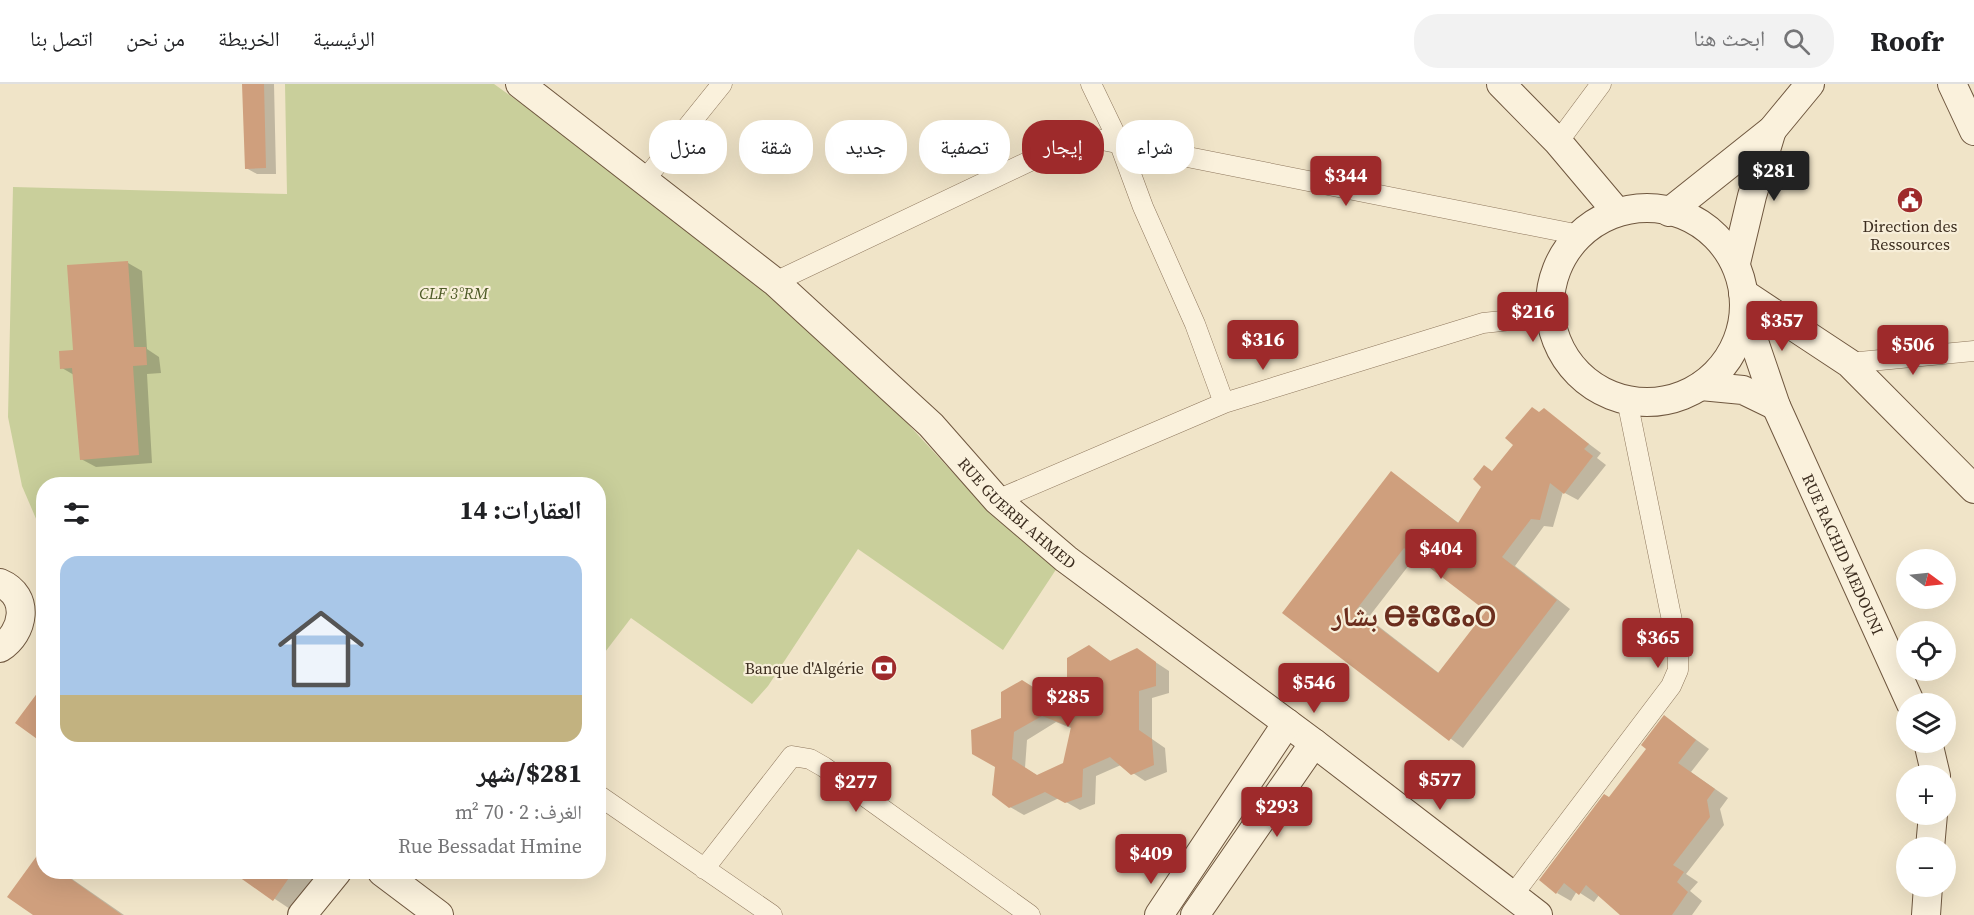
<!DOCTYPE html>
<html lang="ar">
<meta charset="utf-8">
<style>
:root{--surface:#fff;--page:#f2f2f2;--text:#202124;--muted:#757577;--line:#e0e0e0;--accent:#9e2a2b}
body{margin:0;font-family:"Source Serif 4","Noto Naskh Arabic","Noto Sans Tifinagh",serif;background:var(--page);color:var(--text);direction:rtl;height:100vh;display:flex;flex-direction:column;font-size:22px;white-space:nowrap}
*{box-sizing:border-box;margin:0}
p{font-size:20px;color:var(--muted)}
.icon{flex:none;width:33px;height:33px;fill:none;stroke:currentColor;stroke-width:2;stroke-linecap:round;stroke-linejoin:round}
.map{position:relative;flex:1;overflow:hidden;direction:ltr}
.sheet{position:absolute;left:36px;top:393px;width:570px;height:402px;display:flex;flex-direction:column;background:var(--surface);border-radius:24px;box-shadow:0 6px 24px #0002;direction:rtl}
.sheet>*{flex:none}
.top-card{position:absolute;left:624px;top:36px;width:570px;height:54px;direction:rtl;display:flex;gap:12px}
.needle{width:39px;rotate:105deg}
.buttons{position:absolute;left:1896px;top:465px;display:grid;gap:12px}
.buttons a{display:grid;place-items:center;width:60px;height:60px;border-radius:50%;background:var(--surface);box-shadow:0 6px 24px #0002;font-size:30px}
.price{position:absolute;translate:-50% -51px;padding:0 14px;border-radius:6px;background:var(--accent);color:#fff;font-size:20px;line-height:39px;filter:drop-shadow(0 2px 3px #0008)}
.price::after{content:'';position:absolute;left:50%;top:36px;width:18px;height:14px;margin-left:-9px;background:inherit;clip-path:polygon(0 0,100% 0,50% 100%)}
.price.on{background:#222;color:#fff}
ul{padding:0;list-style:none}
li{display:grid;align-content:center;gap:12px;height:318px;padding:0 24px}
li+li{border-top:2px solid var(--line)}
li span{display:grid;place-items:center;height:186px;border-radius:18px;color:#555}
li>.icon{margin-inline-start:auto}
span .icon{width:108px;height:108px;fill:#fffc;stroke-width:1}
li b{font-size:26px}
h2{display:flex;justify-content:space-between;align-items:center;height:72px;padding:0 24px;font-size:26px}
.chip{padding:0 21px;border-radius:24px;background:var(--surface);box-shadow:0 6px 24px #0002;font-size:21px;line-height:54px}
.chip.on{background:var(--accent);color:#fff}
header{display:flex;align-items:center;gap:36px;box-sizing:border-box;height:84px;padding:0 30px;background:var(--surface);border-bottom:2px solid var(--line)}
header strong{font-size:28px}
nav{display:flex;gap:33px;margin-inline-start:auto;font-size:21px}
.search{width:420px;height:54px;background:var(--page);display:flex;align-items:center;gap:15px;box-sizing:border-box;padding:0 21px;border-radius:24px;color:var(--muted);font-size:22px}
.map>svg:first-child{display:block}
.green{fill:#c9cf9b}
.shadow{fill:#0003;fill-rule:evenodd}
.building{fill:#cf9f7d;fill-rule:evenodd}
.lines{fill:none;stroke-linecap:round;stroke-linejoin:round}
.street-casing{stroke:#8d765c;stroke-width:21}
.secondary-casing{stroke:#6f573f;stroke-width:30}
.street{stroke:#faf1dc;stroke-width:20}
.secondary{stroke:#faf1dc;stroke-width:28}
.labels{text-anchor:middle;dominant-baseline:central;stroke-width:4.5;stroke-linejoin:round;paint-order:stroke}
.poi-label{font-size:16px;fill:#3d2e20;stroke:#f7eed8}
.park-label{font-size:16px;font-style:italic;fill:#4d5a26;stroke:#f7eed8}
.street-label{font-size:16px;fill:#3d2e20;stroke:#f7eed8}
.town-label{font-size:28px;font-weight:bold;fill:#6b2e1e;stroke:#f7eed8}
</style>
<header>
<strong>Roofr</strong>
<div class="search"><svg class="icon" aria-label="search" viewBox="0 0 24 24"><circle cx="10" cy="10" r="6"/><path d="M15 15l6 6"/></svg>ابحث هنا</div>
<nav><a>الرئيسية</a><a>الخريطة</a><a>من نحن</a><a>اتصل بنا</a></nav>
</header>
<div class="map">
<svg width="1974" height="831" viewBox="0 0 1974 831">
<rect width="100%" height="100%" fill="#f0e4c8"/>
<path class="green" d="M285,0H494L704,151L844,271L994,433L1057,484L1003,566L858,465L768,602L752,620L631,534L599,576L598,400H44L43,451L22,402L8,333L13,103L287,110Z"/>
<path class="shadow" d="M244,0H274L276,90H257L246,84Z
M128,179L142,187L147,265L159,273L161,289L147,290L152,379L96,383L81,375L74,291L62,284Z
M1544,326L1601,369L1597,374L1606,381L1578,416L1563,408L1553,443L1544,442L1515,482L1570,525L1463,664L1284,528L1391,389L1460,440L1493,388ZM1416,472L1488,527L1440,590L1368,534Z
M1089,562L1112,578L1137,566L1169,587V609L1152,614V655L1165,664L1167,688L1145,697L1121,681L1096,692L1095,720L1080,726L1059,714L1024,731L1010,723L1002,635L1042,609L1069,598ZM1056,638L1073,645L1064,680L1038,692L1025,684L1027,656Z
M1665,633L1709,665L1691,688L1728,714L1720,725L1724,741L1686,790L1698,798L1690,807L1702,817L1692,831H1622L1599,811L1594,818L1577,807L1571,817L1557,809L1610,715L1648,665Z
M44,788H62L124,831H36Z
M241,788H321L293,827L239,791Z"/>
<path class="building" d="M242,0H264L266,84L245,85Z
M128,177L134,263H146L147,281L133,282L139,371L80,376L72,284L60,285L59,267L73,266L67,181Z
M1532,323L1539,328L1544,324L1589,360L1584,365L1593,372L1564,410L1550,399L1540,436L1531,435L1502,473L1557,516L1449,657L1282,529L1391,387L1458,439L1481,403L1473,395L1484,381L1492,387L1513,361L1505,354ZM1404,464L1486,527L1438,589L1356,526Z
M1089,561L1110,577L1137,564L1156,578V602L1139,607V646L1152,655L1154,681L1131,691L1110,673L1083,685L1082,713L1065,719L1045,708L1009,724L992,711L995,683L972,670L971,646L1001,634V608L1022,596L1041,608L1067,597V574ZM1042,632L1071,643L1063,679L1037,691L1012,675L1014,648Z
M44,600V660L15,639Z
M1664,631L1696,656L1678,679L1715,705L1707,716L1710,733L1673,781L1684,788L1677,798L1688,808L1672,831H1620L1586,801L1579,811L1564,799L1556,810L1539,796L1604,710L1609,713L1646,665L1641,661Z
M44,762V788H61L122,831H33L7,813Z
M232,788H293L273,817Z"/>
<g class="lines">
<defs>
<path id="street" d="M1091,0L1119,58L1143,123L1195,240L1224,319
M1558,58L1601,0
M643,98L722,0
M775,198L1072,57L1097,55L1580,151
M1849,279L1974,267
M997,416L1224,319L1483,239L1550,232
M598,711L772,831
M704,785L792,672L810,675L824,683L1030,831
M1512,812L1671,602L1678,586V566L1627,316"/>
<g id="secondary">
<path id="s1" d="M520,0L775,198L931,341L997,416L1066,475L1314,659L1538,831"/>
<path d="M1501,0L1558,58L1617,128"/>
<path d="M1952,0L1974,47"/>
<circle cx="1647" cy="221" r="97"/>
<path d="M1669,128L1772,46L1810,0"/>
<path d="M1736,179L1752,112L1772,46"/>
<path d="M1743,209L1849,279L1974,405"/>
<path id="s2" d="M1744,228L1776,322L1911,620"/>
<path d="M1701,302L1743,306L1776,322"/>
<path d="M0,499C31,512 24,549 0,564"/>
<path d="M1928,658L1936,692"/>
<path d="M1930,764L1933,730"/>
<path d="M382,788L439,831"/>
<path d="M302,831L337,788"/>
<path d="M1159,831L1287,639"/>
<path d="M1195,831L1314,659"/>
<path d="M1926,831L1928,802"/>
</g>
</defs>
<use href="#street" class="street-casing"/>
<use href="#secondary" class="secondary-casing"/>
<use href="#street" class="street"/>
<use href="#secondary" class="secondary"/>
</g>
<defs>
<symbol id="civic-disc" viewBox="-11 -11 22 22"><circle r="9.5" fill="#9e2a2b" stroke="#f7eed8"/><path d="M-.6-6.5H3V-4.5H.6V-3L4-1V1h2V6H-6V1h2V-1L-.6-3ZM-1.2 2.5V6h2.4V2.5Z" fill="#fff"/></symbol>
<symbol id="bank-disc" viewBox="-11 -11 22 22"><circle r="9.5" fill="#9e2a2b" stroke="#f7eed8"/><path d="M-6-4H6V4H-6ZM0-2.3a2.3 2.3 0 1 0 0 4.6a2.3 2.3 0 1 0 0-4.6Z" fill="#fff"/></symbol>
</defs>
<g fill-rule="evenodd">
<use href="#civic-disc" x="1895" y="101" width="30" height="30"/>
<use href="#bank-disc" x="869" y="569" width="30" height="30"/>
</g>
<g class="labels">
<g class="poi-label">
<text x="1910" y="142">Direction des<tspan x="1910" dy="18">Ressources</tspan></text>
<text x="864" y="584" text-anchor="end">Banque d'Algérie</text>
</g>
<g class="park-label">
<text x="454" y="209">CLF 3°RM</text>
</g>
<g class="street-label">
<text stroke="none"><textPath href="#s1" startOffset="658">RUE GUERBI AHMED</textPath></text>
<text stroke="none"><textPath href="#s2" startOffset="262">RUE RACHID MEDOUNI</textPath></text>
</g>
<g class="town-label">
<text x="1414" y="532">بشار ⴱⴻⵛⵛⴰⵔ</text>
</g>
</g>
</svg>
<div class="buttons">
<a><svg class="needle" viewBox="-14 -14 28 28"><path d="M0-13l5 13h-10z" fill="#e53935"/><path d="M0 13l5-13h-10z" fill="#757577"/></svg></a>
<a><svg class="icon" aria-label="locate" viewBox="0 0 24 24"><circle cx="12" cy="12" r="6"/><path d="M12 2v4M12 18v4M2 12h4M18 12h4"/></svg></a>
<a><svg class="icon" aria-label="layers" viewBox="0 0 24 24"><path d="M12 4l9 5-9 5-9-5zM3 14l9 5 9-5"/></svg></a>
<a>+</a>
<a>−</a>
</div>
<b class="price on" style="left:1774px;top:118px">$281</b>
<b class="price" style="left:1346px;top:123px">$344</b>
<b class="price" style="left:1533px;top:259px">$216</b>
<b class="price" style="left:1782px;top:268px">$357</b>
<b class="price" style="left:1263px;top:287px">$316</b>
<b class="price" style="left:1913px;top:292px">$506</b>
<b class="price" style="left:1441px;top:496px">$404</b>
<b class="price" style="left:1658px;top:585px">$365</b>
<b class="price" style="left:1314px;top:630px">$546</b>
<b class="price" style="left:1068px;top:644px">$285</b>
<b class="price" style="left:1440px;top:727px">$577</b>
<b class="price" style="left:856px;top:729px">$277</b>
<b class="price" style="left:1277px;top:754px">$293</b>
<b class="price" style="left:1151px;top:801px">$409</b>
<div class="top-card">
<a class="chip">شراء</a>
<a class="chip on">إيجار</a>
<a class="chip">تصفية</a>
<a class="chip">جديد</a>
<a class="chip">شقة</a>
<a class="chip">منزل</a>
</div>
<section class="sheet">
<h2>العقارات: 14<svg class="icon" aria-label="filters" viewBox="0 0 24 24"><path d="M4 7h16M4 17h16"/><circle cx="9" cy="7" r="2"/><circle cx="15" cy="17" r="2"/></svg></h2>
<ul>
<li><span style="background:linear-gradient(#a9c7e8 75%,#c2b280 0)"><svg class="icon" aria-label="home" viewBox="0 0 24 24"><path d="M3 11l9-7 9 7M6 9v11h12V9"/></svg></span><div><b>$281/شهر</b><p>الغرف: 2 · 70 m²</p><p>Rue Bessadat Hmine</p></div></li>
</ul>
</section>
</div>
